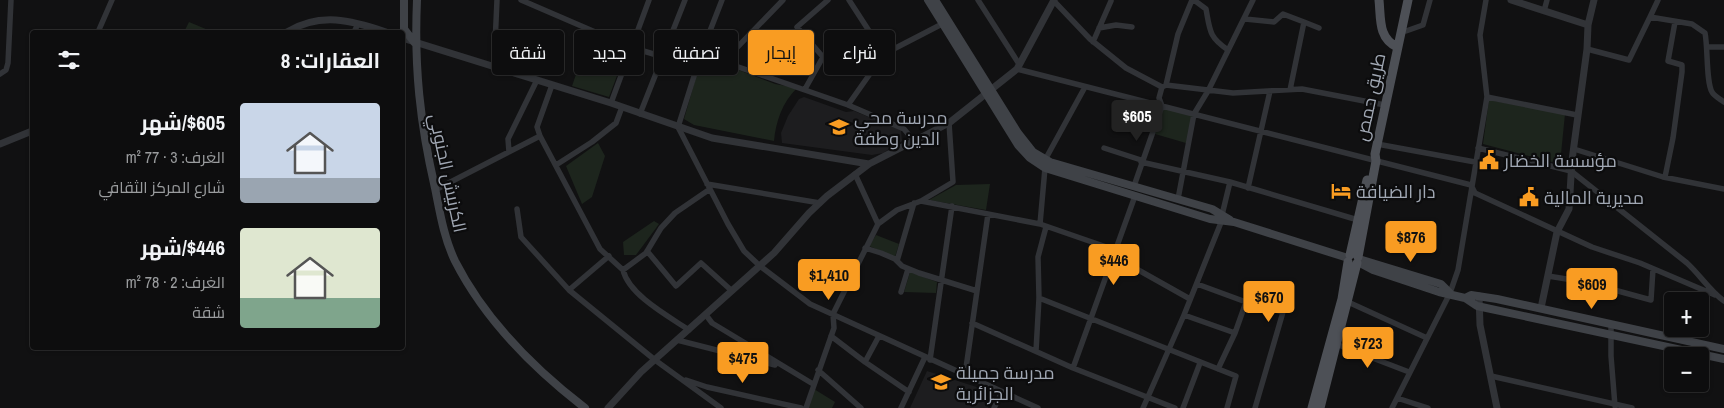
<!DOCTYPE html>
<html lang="ar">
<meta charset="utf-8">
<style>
:root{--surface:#0d0d0e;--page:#1b1b1c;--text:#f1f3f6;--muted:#9a9c9e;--line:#2d2d2e;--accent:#f99c22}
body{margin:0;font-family:"Archivo Narrow",Cairo,sans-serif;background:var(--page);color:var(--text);direction:rtl;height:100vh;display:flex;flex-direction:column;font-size:19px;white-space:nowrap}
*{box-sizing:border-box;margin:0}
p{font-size:16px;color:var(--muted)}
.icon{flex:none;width:28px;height:28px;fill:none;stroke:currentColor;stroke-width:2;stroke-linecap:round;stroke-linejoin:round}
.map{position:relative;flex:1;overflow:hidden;direction:ltr}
.drawer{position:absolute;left:30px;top:30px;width:375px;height:320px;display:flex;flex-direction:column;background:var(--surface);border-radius:5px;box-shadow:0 1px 4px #0004,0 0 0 1px var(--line);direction:rtl}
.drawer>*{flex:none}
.guide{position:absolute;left:420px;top:30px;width:475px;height:45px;direction:rtl;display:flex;gap:10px}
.controls{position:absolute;left:1664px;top:292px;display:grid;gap:10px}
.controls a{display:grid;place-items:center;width:45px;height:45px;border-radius:5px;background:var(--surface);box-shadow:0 1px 4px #0004,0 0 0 1px var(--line);font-size:25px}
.price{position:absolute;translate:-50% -42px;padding:0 11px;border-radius:5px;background:var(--accent);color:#111;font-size:16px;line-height:32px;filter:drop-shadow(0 1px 2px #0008)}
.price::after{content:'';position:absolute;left:50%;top:30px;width:15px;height:11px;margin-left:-8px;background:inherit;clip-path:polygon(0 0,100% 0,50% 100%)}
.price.on{background:#222;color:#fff}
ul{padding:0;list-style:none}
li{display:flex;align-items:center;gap:15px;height:125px;padding:0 25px}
li span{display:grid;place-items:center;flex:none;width:140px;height:100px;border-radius:5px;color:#555}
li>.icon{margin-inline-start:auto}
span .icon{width:60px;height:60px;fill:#fffc;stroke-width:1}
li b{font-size:21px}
h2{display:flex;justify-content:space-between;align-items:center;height:60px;padding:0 25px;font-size:21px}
.pill{padding:0 18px;border-radius:5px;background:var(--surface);box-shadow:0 1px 4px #0004,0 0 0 1px var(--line);font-size:18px;line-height:45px}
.pill.on{background:var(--accent);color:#111}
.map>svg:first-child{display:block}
.built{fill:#1d1d1f}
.green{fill:#1d251d}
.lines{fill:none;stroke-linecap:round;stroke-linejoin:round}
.minor{stroke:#313337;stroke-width:5.5}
.tertiary{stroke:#313337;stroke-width:7}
.secondary{stroke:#3f4247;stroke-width:8}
.primary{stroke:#4d5056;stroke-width:9}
.labels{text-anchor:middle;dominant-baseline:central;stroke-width:4.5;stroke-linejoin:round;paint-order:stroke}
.street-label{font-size:18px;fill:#a1a8b4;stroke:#0c0c0d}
.poi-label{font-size:18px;fill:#a1a8b4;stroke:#0c0c0d;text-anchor:start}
</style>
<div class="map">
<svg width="1724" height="408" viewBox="0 0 1724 408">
<rect width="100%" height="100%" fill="#111112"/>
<path class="built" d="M804,97L846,112L854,111L901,130L902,141L883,153L872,155L782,143L781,133L788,116L799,99Z
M927,371L995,393L988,408H910Z"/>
<path class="green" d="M189,22L213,32H184Z
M590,34L627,49L609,97L572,86Z
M702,56L775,84L797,88C782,103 776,121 774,141L694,125L684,119Z
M1489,100L1565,114L1560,164L1483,144Z
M1163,107L1194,116L1186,143L1155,134Z
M598,143L605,156L592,197L582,204L566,166Z
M990,184L986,210L929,200L956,185Z
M654,221L659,224L636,255H624L623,242Z
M876,235L899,244L895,257L869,246Z
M910,272L937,282L936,293L904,292Z
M814,389L835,402L832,408H808Z"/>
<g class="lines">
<path class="minor" d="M521,0L630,47L697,67
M722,0L701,54L678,127L728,224L744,251L760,266L810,304L1038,408
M849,0L884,54
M978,0L1019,64
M1053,0L1090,39L1126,68L1162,87L1159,98L1162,106L1134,186
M1194,0L1206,9C1210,31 1209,37 1228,50
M1544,11L1547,0
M1650,17L1658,0
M1245,19L1274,22L1283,14L1304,22L1290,90
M1304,22L1319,28
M1099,28L1116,25L1132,27
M1401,30L1406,31L1423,25L1430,0
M98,32L112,0
M354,32L358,24
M1093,42L1111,1
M1708,47H1724
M1587,49L1629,60L1650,17L1692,24L1705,33C1708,47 1706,82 1712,92C1714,96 1720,99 1724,102
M701,54L848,105L904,129L914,141
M723,62L783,0
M494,66L497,0
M1017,69L1471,185L1475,193L1592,247L1640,263L1715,295
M0,74L6,70L8,63L11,0
M1166,85L1178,34L1192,0
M1162,87L1166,85L1233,93L1302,89L1385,105
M805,89L823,57L797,27L828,0
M1487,97L1577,115
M611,103L649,0
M848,105L884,54L944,23
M640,114L685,0
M540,136L537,127L552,85
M1377,144L1475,162
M1104,148L1141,160
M1478,148L1571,171L1687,263C1700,275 1711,292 1724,301
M1574,149L1663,177L1724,189
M509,152L508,139L537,80
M1045,160L1085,87
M1141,162L1230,182L1358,220
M556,165L592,142L616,123L622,107
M855,174L878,224
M1665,177L1673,138L1682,72V65L1668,61L1675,22
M707,184L820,203
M1248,188L1270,91
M435,190L540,136L600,249L623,270L646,253L661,228L675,213L710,189
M1178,199L1194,114L1208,91L1253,0
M921,201L1040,224L1115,250L1117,258L1190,299
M517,209L521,237L569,290L655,360L721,408
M1222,215L1230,182
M1040,224L1045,168
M865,248L881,253L895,259L902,266L919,273L977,291
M647,251L676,286L701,263L732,291
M897,261L914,203
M623,270C629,295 668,316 689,330
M1548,276L1585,282L1651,300L1653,269
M1197,284L1246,302L1283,312L1255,408
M569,290L609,256
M901,292L908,269
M1039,298L1236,376L1227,408
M1348,302L1427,338
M706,315L712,323L813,384
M1184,315L1235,333L1218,369
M972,323L1073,368L1175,408
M1611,326V356L1615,406
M1235,333L1246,302
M831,336L865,362L879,336
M677,340L775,365
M1336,344L1409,372
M1036,351L1039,298L1038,257L1046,227
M930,360L952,206
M865,362L909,392
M1073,368L1135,196
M818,370L861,408
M965,375L988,214
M1491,376L1632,408
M686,380L707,387L801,408
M1397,398L1428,408
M806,408L834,328L833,314L878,224L897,210L921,201L953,182L949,123
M901,408L925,357
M994,408L1002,392
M1143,408L1184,315L1222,220
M1183,408L1200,363
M1392,408L1450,293L1458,270L1487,97L1480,35L1486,0"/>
<path class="tertiary" d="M1511,0L1588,25
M287,32C320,12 351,20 386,32
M402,38L611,103L712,138L869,164L949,123L1017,69L1054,0
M0,144L32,131
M1479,296L1480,325L1497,408
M1541,308L1557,232L1569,209L1572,160L1587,49L1588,25L1594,0
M608,408L641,372L774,253L809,213L827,196L869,164"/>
<path class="secondary" d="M404,0V29L415,43
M417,0C414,67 420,123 435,188C440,213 444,238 455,261C485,320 533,368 585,408
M928,0L1018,145L1030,158L1045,168L1210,219L1234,222L1348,258
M935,0L1018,133L1033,152L1050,162L1212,209L1230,220
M1359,259L1441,284L1450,293
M1358,262L1373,270L1439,292L1465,298L1477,306L1724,359
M1465,298L1471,295L1497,299L1724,349"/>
<path class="primary" d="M1379,0C1381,19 1378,38 1397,47
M1350,255L1367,180
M1358,257L1376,161L1375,154L1408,0
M1312,408L1342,299L1348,262
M1320,408L1357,263"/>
</g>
<defs>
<symbol id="school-bare" viewBox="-9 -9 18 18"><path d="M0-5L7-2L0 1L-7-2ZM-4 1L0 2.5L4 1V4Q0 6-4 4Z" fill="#f99c22" stroke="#0c0c0d" stroke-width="2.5" paint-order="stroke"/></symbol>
<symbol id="civic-bare" viewBox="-9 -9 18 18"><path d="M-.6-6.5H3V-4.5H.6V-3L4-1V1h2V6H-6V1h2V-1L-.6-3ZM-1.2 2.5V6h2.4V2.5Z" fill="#f99c22" stroke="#0c0c0d" stroke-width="2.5" paint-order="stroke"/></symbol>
<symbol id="hotel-bare" viewBox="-9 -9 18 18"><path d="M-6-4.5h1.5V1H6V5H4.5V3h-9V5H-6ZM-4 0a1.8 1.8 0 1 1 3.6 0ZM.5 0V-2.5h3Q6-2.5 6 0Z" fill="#f99c22" stroke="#0c0c0d" stroke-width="2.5" paint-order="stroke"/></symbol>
</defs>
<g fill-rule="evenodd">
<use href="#school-bare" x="825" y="113" width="28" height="28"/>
<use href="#civic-bare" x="1475" y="146" width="28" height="28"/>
<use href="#hotel-bare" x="1327" y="177" width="28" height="28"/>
<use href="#civic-bare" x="1515" y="183" width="28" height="28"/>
<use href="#school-bare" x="927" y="368" width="28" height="28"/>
</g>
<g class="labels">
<g class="street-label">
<text transform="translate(1370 97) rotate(-78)">طريق حمص</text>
<text transform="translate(448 173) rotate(78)">الكرنيش الجنوبي</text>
</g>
<g class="poi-label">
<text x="854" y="117">مدرسة محي<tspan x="854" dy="21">الدين وطفة</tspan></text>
<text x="1504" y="160">مؤسسة الخضار</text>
<text x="1356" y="191">دار الضيافة</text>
<text x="1544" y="197">مديرية المالية</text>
<text x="956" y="372">مدرسة جميلة<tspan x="956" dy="21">الجزائرية</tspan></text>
</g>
</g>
</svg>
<div class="controls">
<a>+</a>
<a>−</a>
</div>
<b class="price on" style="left:1137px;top:142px">$605</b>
<b class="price" style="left:1411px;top:263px">$876</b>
<b class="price" style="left:1114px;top:286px">$446</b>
<b class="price" style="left:829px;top:301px">$1,410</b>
<b class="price" style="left:1592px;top:310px">$609</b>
<b class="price" style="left:1269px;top:323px">$670</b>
<b class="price" style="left:1368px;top:369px">$723</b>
<b class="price" style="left:743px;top:384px">$475</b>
<div class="guide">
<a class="pill">شراء</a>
<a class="pill on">إيجار</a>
<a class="pill">تصفية</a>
<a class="pill">جديد</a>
<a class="pill">شقة</a>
</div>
<section class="drawer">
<h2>العقارات: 8<svg class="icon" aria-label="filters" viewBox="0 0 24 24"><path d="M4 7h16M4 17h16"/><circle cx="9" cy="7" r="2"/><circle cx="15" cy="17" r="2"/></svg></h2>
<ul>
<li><span style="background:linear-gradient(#c9d6e8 75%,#9aa5b1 0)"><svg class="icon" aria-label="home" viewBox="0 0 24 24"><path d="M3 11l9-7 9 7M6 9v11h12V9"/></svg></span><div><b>$605/شهر</b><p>الغرف: 3 · 77 m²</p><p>شارع المركز الثقافي</p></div></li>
<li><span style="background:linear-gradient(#dfe7d0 70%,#7fa58c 0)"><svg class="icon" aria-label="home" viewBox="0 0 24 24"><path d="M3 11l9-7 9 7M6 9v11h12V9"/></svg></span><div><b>$446/شهر</b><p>الغرف: 2 · 78 m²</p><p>شقة</p></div></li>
</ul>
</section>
</div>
